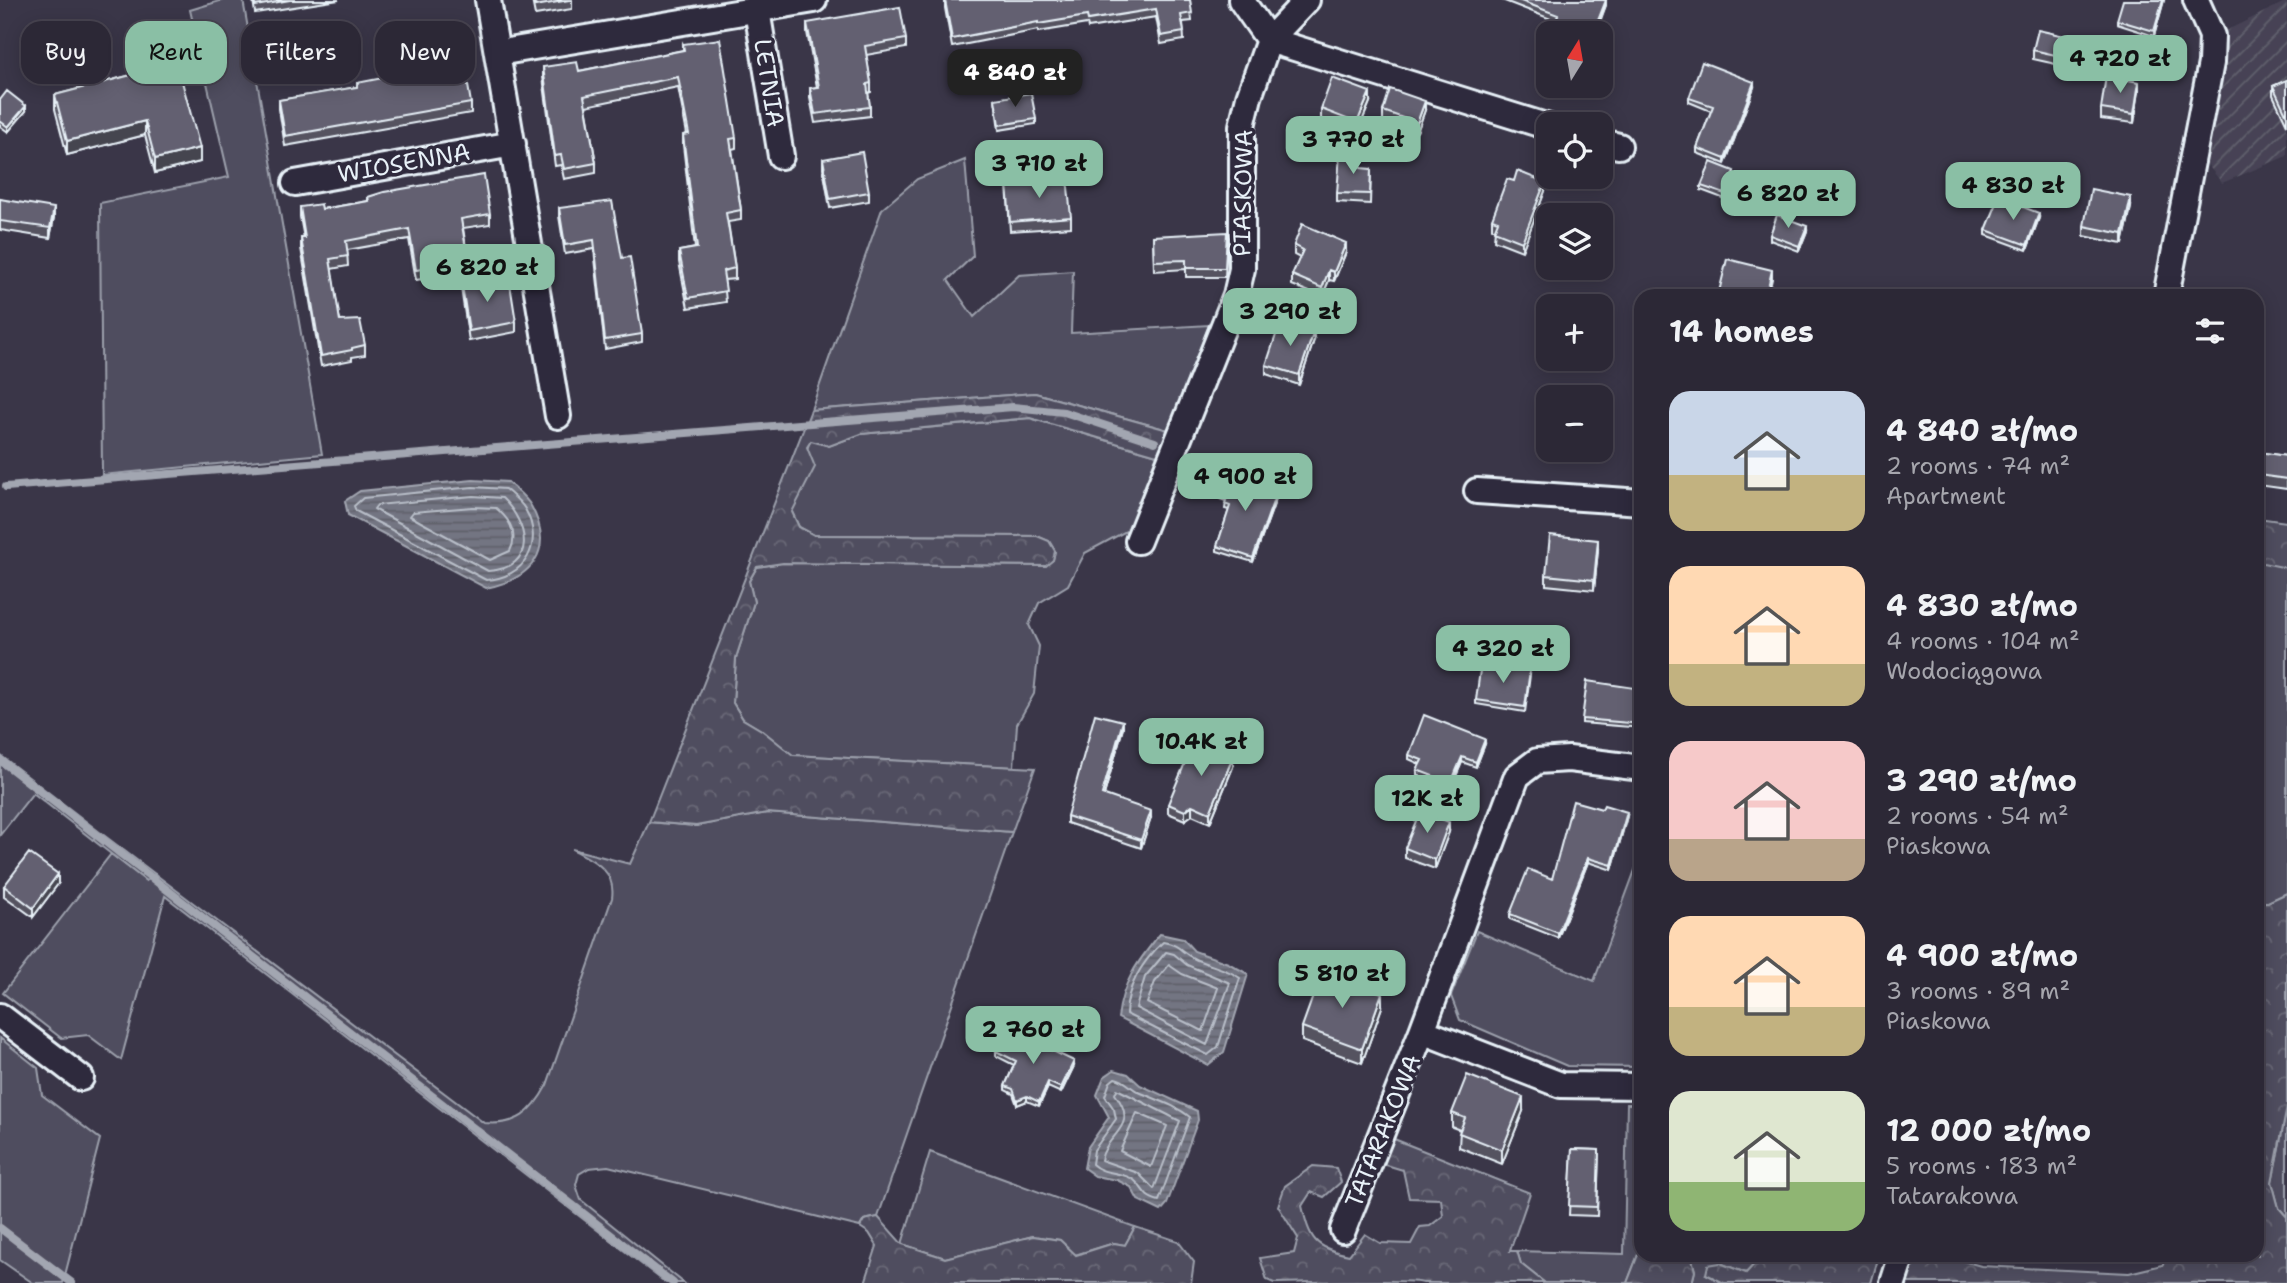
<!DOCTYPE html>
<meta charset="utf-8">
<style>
:root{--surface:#2c2836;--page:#383442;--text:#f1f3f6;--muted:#a6a6ad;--line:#484451;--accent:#8abfa5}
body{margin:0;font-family:"Shantell Sans",sans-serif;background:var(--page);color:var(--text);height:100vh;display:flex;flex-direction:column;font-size:26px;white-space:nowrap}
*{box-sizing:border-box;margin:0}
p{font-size:23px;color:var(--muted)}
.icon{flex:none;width:38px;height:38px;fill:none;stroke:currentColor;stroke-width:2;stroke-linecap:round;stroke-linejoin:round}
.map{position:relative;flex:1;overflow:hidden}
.drawer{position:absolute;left:1634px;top:289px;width:630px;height:973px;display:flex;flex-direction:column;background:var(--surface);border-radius:21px;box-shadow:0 4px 18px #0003,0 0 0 2px var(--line)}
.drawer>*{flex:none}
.guide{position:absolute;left:21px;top:21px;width:665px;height:63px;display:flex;gap:14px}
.needle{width:46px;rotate:11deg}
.tools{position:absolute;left:1536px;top:21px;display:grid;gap:14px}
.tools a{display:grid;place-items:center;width:77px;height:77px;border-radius:14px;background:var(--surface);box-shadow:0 4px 18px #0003,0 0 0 2px var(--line);font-size:35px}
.price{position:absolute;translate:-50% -60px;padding:0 16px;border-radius:14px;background:var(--accent);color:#111;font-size:23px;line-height:46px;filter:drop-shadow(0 2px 4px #0008)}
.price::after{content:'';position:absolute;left:50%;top:42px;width:21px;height:16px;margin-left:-10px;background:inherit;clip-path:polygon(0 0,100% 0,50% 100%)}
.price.active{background:#222;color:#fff}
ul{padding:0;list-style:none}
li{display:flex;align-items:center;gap:21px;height:175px;padding:0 35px}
li span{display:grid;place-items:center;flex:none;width:196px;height:140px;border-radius:21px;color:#555}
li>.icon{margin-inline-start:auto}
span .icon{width:84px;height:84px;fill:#fffc;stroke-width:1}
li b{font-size:30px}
h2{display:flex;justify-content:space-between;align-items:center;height:84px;padding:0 35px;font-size:30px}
.pill{padding:0 24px;border-radius:21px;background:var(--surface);box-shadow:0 4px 18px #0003,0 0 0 2px var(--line);font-size:24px;line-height:63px}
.pill.active{background:var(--accent);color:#111}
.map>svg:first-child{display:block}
.industrial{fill:url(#industrial-furrows)}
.grass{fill:#504e5f;stroke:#9ca0ac;stroke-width:2}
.forest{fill:url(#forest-crowns);stroke:#9ca0ac;stroke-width:2}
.water{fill:url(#water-rules);stroke:#a2a6b1;stroke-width:2}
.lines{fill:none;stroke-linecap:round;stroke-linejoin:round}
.shore{stroke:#b9bfc9;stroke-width:2}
.stream{stroke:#a2a6b1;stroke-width:8}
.minor-casing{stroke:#e8f1f8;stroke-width:30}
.minor{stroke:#2f2a3d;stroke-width:24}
.wall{fill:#555361;stroke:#e8f1f8;stroke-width:2}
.shaded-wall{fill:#45444f;stroke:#e8f1f8;stroke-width:2}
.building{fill:#636171;stroke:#e8f1f8;stroke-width:2}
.labels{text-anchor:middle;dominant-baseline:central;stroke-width:7;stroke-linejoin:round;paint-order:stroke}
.street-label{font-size:24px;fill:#e8f1f8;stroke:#2f2a3d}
</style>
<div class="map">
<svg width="2287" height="1283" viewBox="0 0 2287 1283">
<defs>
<pattern id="industrial-furrows" width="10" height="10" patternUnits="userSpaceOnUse" patternTransform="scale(1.75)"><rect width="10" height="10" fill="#464354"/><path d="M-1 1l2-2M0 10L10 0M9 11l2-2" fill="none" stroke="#615f6d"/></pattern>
<pattern id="forest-crowns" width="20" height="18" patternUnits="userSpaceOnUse" patternTransform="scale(1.75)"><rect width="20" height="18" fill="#504e5f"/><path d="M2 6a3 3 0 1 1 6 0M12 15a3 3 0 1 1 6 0" fill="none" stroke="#696877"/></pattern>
<pattern id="water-rules" width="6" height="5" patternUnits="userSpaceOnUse" patternTransform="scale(1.75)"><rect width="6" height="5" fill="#737482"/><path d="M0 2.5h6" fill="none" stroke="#5f6069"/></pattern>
</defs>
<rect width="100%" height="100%" fill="#3a3648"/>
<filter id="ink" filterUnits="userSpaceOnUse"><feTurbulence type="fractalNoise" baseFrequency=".0143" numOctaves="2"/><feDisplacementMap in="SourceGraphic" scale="14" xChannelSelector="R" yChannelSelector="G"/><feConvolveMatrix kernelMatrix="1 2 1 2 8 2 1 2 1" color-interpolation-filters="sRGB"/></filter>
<g filter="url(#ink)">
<path class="industrial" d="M2287,1V156L2222,183L2207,164L2226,46L2221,33Z"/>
<path class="grass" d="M223,0H243L322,454L102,475L100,203L229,177L190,10Z
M965,160L973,256L948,280L974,317L1019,275L1073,271L1071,333L1209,325L1168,430L1035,393L811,410L882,209L917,179Z
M1030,418L1157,455L1130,529L1085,553L1068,585L1039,603L1029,625L1039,646L1034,694L1017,724L1014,767L792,755L763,731L743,719L733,703L736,658L754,602L749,581L757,567L782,563L1045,566L1053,560L1055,551L1049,541L1037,536L814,535L799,527L792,512C801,490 801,457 811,440L829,446L861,434Z
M2258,557L2287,565V893L2268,902H2258Z
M0,755L101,833L93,840L33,793L0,835Z
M767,813L1012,832L878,1217L864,1220L860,1227L608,1166L589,1168L579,1174L576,1185L581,1200L684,1283H666L165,896L121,1060L88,1035L61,1038L3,993L111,854L146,881L155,874L484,1123C517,1126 532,1113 547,1085L612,898C616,870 594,861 572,849L630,864L649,822L696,826Z
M1641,854V1067L1567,1066L1460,1020L1451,996L1477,931L1594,981Z
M0,1038L38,1068L42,1095L100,1139L63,1283H33L0,1260Z
M1627,1104H1641V1247L1627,1283H1545L1521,1264L1517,1251L1624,1254Z
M2287,1107V1217L2279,1208L2272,1182Z
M930,1152L1135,1227L1125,1245L1114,1243L1075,1255L1060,1240L1033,1236L945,1258L902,1244Z
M1691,1255L1761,1257L1746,1273L1720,1263L1706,1274L1724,1283H1692L1695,1271Z"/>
<path class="forest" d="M1035,393L1168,430L1157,455L1030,418L861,434L829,446L811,441L807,447L815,467L792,512L799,527L814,535L1037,536L1049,541L1055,551L1053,560L1046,566L783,563L757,567L749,581L754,602L736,658L733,703L743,719L763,731L793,755L1035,768L1012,832L767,813L696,826L649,822L811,410Z
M2258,518L2287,522V568L2258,562Z
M101,833L155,874L146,881L93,840Z
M2287,893V1107L2272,1182L2279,1208L2287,1217V1283H1906L1915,1256L1942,1255L1981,1266L2129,1273L2162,1265L2170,1255H2258V902H2268Z
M1394,1139L1530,1193L1510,1251H1517L1521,1264L1545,1283H1423C1414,1278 1295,1283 1274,1283L1267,1280L1260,1258L1294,1253L1298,1238L1278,1206L1285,1186L1313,1166L1336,1168L1341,1182L1324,1197L1311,1192L1302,1206C1310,1239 1314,1248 1349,1255L1365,1234L1380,1243L1411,1244L1420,1227L1430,1226L1443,1216L1441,1199L1409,1198L1403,1170L1383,1164Z
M878,1217L902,1244L945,1258L1033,1236L1060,1240L1076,1255L1114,1243L1125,1245L1135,1227L1178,1241L1194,1262L1191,1283H865L877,1246L869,1233L860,1227L864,1220Z
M1641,1247L1642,1255H1691L1695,1271L1692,1283H1627Z
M1761,1257L1878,1259L1871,1283H1724L1706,1274L1708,1265L1720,1263L1746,1273Z"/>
<path class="water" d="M473,480L508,482C515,489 526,497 531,506C556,551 531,579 486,588L348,515L345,501L360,491Z
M1160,934L1183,939L1194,951L1228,963L1248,974L1224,1052L1208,1065L1118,1018C1122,982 1138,961 1160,934Z
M1114,1070L1128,1074L1140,1085L1197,1111L1198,1120L1167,1204L1161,1211L1138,1200L1131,1187L1117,1180L1095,1176L1084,1168L1088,1147L1109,1117L1097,1095L1104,1077Z"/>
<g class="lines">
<path class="shore" d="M473,487L505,489C512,495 521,502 525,509C545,544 525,578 486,580L356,511L354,506L363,498Z
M473,496L502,498C529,524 538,568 488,571L374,509L377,505Z
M473,507L496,508C509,519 519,534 510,551L490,560L410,516L413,512Z
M1163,942C1180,945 1180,951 1193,958C1208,966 1225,967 1240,978L1218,1047L1208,1055L1126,1014C1127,986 1143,961 1163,942Z
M1166,952L1174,954L1187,965L1230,983L1207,1045L1136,1008L1145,977Z
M1169,965L1182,974L1218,988L1203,1031L1147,1003L1155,982Z
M1115,1078C1126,1080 1130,1088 1139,1092C1157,1100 1175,1105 1190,1117L1159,1201C1141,1196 1145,1189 1134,1180C1121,1171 1103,1175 1092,1164L1094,1150L1116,1119L1114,1109L1105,1096L1110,1082Z
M1117,1089L1180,1121L1154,1189L1138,1173L1101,1160C1106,1133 1141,1128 1115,1094Z
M1137,1113L1167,1126L1151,1167L1120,1151Z"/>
<path class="stream" d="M6,487L1013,407L1064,412L1155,442
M0,760L673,1283
M0,1228L72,1283"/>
<defs>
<path id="minor" d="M488,0L558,416
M1241,0L1269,40
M757,10L781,156
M1269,40L1549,127
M497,53L814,0
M1601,142L1619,146
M295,183L513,144
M2166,296L2211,63L2212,36L2196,0
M1477,491L1642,502
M1138,541L1236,295L1242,269V126L1249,97L1269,40L1307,0
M0,1016L81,1078
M1422,1031L1561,1085L1642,1086
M1343,1230L1422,1031L1517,776L1537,761L1569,759L1642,768
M1893,1283L1902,1255"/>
</defs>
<use href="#minor" class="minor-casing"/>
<use href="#minor" class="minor"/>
</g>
<path class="wall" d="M253,0H339L255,13Z
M532,0H572V9L535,15Z
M945,0H1190L1192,21L1183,22L1184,40L1161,44L1156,17L1088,28L1087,24L1038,32V30L952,47L945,8Z
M1502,0H1606V5L1596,33H1592L1578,28L1576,33H1557L1554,32V26L1556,21Z
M2164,0L2154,36L2117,24V20Z
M807,23L906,39V48L866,55L871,83V92L868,93L870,107V116L815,123L810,98V88L817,87L807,32Z
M683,44L736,138V148L732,149L741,210V220L728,222L735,268V279L724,280L726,302L688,308L679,262V251L695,248L683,145V135L687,134L678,87L586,106L596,163V173L564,179L561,165L555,166L543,77V67L579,71L683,50Z
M2033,50L2091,51L2087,71L2033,59Z
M177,63L200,162L155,173L145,135L67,155L55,109V95Z
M2287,80V125L2273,95V86Z
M357,83L471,103V113L285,146L279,109V100L357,87Z
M1754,87L1725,164L1697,153V148L1711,111L1689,102V98Z
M2139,91L2134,123L2101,119V109Z
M995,99L1036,119V124L999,130Z
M0,100L26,111L8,132L0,126Z
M1370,102L1357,133L1321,119V109Z
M1425,110L1417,132L1383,121V111Z
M823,159L869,192V201L830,208L823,168Z
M1371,169L1370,204L1337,202V193Z
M1734,175L1725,199L1701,190V186Z
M1514,181L1545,191L1522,251L1494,240L1495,230L1492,228V219Z
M1007,183L1071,217V227L1010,231Z
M368,197L490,214V224L463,228L468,261V271L416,280L409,239L347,250L348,266L331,269L340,321L365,345V355L352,357V360L321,366L301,248V238H304L300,217V207L322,209L368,201Z
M0,199L54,217L50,238L0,230Z
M2131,207L2123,244L2084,236V226Z
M559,208L622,258L642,334V342L605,349L594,249L565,254L559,216Z
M2039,218L2027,250L1986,235V230Z
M1807,231L1799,251L1770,240V235Z
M1153,236L1227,242L1225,277H1186V269L1154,271Z
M1294,245L1346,252L1334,281L1329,280L1322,297L1292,285V275L1300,258L1294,255Z
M461,279L488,288L516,322V332L469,341L461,288Z
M1314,340L1299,385L1266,374V365Z
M2258,452L2287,456V489L2258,485Z
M1278,493L1253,562L1217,551V546L1229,510L1225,509L1226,501L1220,499V494Z
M1598,550L1594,590L1546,585V575Z
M1638,560L1642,561V604L1635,603Z
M1530,675L1525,712L1476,704V700Z
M1642,689V728L1582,723V719Z
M1123,728L1104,795L1151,818L1141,848L1067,823V816Z
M1485,744L1476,767L1462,762L1451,788L1417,775V770L1420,764L1409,759V755Z
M1233,767L1210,823L1192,815L1185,820L1168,813V804Z
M1627,816L1612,870L1588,862L1558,938L1510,919V914Z
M1449,832L1435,869L1405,858V848Z
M58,884L33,917L4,896V886Z
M1382,1007L1362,1063L1302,1041V1027Z
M996,1051L1074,1066L1061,1093L1048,1087L1039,1106L1027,1101L1017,1105L1013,1094L1005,1090V1086L1014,1065L996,1056Z
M1523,1111L1502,1164L1459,1147L1460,1130L1452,1127V1113Z
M1572,1149L1599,1150L1597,1216L1569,1215Z"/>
<path class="shaded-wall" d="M1606,0V5L1595,33V28Z
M2163,0H2164L2154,36V31Z
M2091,42V51L2087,71V62Z
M1754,82V87L1725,164V159Z
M2139,82V91L2134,123V114Z
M1370,92V102L1357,133V123Z
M1425,101V110L1417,132V123Z
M26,106V111L8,132V127Z
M145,121V135L67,155V141Z
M200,148V162L155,173V159Z
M1734,171V175L1725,199V194Z
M1545,182V191L1522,251V242Z
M2131,197V207L2123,244V234Z
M54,208V217L50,238V228Z
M2039,213V218L2027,250V245Z
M1807,226V231L1799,251V246Z
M1346,243V252L1334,281V272Z
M1329,270V280L1322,297V288Z
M1772,270V279L1768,296H1766Z
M1314,331V340L1299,385V375Z
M1278,488V493L1253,562V558Z
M1598,540V550L1594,590V580Z
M1123,721V728L1102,802V794Z
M1485,739V744L1476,767V762Z
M1233,757V767L1210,823V813Z
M1462,757V762L1451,788V783Z
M1192,805V815L1185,820V811Z
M1151,811V818L1141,848V840Z
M1627,812V816L1612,870V865Z
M1449,822V832L1435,869V860Z
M1588,858V862L1558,938V933Z
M58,874V884L33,917V908Z
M1382,993V1007L1362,1063V1049Z
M1074,1061V1066L1061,1093V1088Z
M1048,1082V1087L1039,1106V1102Z
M1027,1096V1101L1017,1105V1100Z
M1523,1097V1111L1502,1164V1150Z"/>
<path class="building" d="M254,0H290L255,6Z
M534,0H569L535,6Z
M945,0H1190L1192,13L1181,15L1184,32L1161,36L1156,9L1088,20L1087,16L1038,24V22L952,39Z
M1518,0H1606L1595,28L1578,22L1573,33L1554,26L1558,15Z
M2123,0H2163L2154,31L2117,20Z
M900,7L906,39L865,46L871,83L867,84L870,107L815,114L810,88L819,87L807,23Z
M2038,30L2091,42L2087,62L2033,50Z
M720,39L736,138L730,139L741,210L726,213L735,268L723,271L726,291L688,298L679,251L697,248L683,135L689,134L678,77L584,96L596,163L564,169L561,155L555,156L543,67L577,62L579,71L684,50L683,44Z
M464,62L471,103L285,136L279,100L357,87V83Z
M1702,62L1754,82L1725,159L1697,148L1713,106L1689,98Z
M177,63L200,148L155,159L145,121L67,141L55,95Z
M2106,76L2139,82L2134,114L2101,109Z
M1332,78L1370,92L1357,123L1321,109Z
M2287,80V116L2273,86Z
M1390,89L1425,101L1417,123L1383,111Z
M7,91L26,106L8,127L0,121V100Z
M1031,93L1036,119L999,125L995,99Z
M862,152L869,192L830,199L823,159Z
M1340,154L1361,155V168L1371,169L1370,194L1337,193Z
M1711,162L1734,171L1725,194L1701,186Z
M1517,171L1545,182L1522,242L1494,231L1498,221L1492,219L1507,179L1514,181Z
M484,175L490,214L461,219L468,261L416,270L409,229L346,241L348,256L330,259L340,321L360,320L365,345L352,348V350L321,356L301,238H305L300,207L321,204L322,209L369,201L368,197L384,192Z
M1067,177L1071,217L1010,222L1007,183Z
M2091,189L2131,197L2123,234L2084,226Z
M1999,198L2039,213L2027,245L1986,230Z
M0,199L54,208L50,228L0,221Z
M612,201L622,258L630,257L642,334L605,340L594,240L565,245L559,208Z
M1777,215L1807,226L1799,246L1770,235Z
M1302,224L1346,243L1334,272L1329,270L1322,288L1292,275L1303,250L1294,245Z
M1227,232L1225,268H1186V260L1154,261L1153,236Z
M1727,259L1772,270L1766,296H1718Z
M485,274L488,288L510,284L516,322L469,331L461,279Z
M1281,320L1314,331L1299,375L1266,365Z
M2258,452L2287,456V479L2258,475Z
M1227,472L1278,488L1253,558L1217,546L1230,506L1225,504L1227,497L1220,494Z
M1550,535L1598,540L1594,580L1546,575Z
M1638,560L1642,561V599H1635Z
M1481,663L1530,670L1525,707L1476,700Z
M1587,681L1642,689V724L1582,719Z
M1095,714L1123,721L1102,794L1151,811L1141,840L1067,816Z
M1424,715L1485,739L1476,762L1462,757L1451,783L1417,770L1422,760L1409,755Z
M1194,741L1233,757L1210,813L1192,805L1185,811L1168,804Z
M1573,801L1602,809L1604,805L1627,812L1612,865L1588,858L1558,933L1510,914L1528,869L1552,879Z
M1420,811L1449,822L1435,860L1405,848Z
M29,853L58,874L33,908L4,886Z
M1322,971L1382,993L1362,1049L1302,1027Z
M1006,1029L1074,1061L1061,1088L1048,1082L1039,1102L1027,1096L1017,1100L1013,1089L1005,1086L1016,1061L996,1051Z
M1467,1075L1523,1097L1502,1150L1459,1133L1465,1118L1452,1113Z
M1572,1149L1599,1150L1597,1207L1569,1206Z"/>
</g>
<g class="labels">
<g class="street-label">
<text transform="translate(769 83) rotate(81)">LETNIA</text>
<text transform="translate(404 163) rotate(-10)">WIOSENNA</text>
<text transform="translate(1243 193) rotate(-89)">PIASKOWA</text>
<text transform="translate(1383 1131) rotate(-68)">TATARAKOWA</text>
</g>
</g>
</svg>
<div class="tools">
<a><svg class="needle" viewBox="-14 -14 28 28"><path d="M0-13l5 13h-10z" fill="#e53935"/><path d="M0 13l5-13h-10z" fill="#a6a6ad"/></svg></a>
<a><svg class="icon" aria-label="locate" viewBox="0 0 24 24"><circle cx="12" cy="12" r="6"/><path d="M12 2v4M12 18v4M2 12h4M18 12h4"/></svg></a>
<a><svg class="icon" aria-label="layers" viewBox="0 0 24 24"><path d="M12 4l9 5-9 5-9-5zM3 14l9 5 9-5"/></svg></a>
<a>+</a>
<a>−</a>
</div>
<b class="price" style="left:2120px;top:95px">4 720 zł</b>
<b class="price active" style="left:1015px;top:109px">4 840 zł</b>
<b class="price" style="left:1353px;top:176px">3 770 zł</b>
<b class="price" style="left:1039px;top:200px">3 710 zł</b>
<b class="price" style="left:2013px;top:222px">4 830 zł</b>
<b class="price" style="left:1788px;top:230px">6 820 zł</b>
<b class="price" style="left:487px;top:304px">6 820 zł</b>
<b class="price" style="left:1290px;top:348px">3 290 zł</b>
<b class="price" style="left:1245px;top:513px">4 900 zł</b>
<b class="price" style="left:1503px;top:685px">4 320 zł</b>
<b class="price" style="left:1201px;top:778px">10.4K zł</b>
<b class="price" style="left:1427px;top:835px">12K zł</b>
<b class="price" style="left:1342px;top:1010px">5 810 zł</b>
<b class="price" style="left:1033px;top:1066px">2 760 zł</b>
<div class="guide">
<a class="pill">Buy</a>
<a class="pill active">Rent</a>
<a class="pill">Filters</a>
<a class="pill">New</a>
</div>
<section class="drawer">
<h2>14 homes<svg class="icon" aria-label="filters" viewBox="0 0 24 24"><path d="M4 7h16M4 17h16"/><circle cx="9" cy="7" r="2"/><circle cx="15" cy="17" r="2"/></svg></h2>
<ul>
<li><span style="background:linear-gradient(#c9d6e8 60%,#c2b280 0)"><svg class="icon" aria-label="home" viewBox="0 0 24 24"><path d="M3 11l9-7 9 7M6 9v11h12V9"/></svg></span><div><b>4 840 zł/mo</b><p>2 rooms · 74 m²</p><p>Apartment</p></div></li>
<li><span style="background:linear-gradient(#ffd9b3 70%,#c2b280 0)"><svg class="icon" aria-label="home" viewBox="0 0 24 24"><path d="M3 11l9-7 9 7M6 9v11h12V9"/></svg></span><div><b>4 830 zł/mo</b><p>4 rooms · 104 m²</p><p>Wodociągowa</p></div></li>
<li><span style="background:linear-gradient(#f6c9c9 70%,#b9a48a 0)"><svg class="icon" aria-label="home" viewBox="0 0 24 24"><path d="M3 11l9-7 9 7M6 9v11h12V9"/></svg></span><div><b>3 290 zł/mo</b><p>2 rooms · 54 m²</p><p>Piaskowa</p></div></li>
<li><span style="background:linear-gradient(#ffd9b3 65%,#c2b280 0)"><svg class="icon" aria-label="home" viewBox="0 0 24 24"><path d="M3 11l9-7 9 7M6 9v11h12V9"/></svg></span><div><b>4 900 zł/mo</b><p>3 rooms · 89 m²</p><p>Piaskowa</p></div></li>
<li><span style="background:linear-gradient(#dfe7d0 65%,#8fb573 0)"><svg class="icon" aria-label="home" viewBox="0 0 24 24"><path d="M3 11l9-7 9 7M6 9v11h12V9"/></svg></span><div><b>12 000 zł/mo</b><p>5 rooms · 183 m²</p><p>Tatarakowa</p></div></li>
</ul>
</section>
</div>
